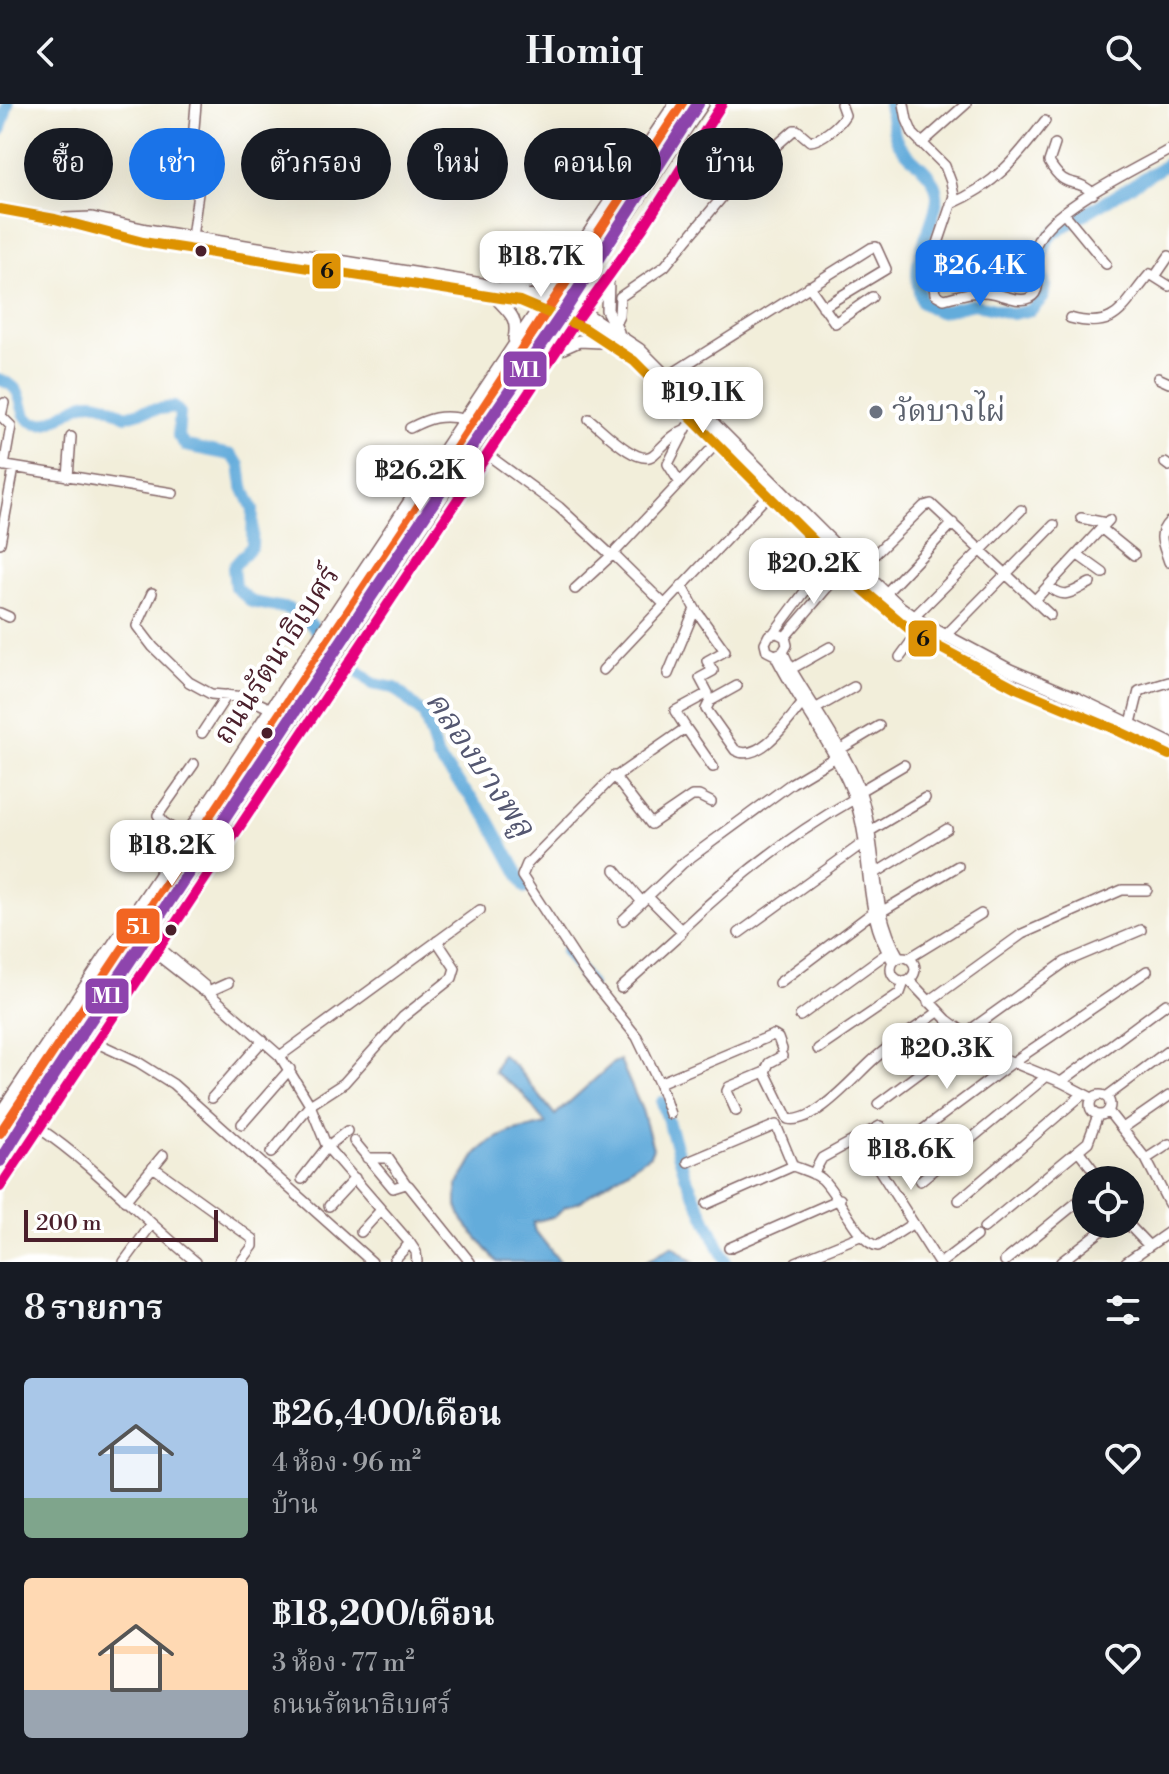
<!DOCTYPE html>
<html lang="th">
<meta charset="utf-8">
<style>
:root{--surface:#171b24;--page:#242831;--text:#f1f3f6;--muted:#9ea1a6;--accent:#1a73e8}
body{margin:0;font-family:"Libre Bodoni","Noto Serif Thai",serif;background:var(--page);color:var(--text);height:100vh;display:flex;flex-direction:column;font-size:30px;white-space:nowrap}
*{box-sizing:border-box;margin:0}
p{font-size:26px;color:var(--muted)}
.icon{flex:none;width:44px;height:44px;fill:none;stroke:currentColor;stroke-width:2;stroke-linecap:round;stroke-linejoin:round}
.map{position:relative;height:1158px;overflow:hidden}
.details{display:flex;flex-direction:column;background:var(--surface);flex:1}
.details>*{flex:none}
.guide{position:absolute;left:24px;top:24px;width:1122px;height:72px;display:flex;gap:16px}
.buttons{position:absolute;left:1072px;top:1062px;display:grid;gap:16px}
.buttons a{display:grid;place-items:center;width:72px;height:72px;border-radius:50%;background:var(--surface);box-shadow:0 8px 32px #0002;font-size:40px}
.scale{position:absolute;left:24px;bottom:20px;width:194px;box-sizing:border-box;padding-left:8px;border:4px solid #4a1f2b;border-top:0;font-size:22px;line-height:28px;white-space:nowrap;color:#4a1f2b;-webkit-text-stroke:6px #fff;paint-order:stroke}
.price{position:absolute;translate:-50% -68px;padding:0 18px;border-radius:16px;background:#fff;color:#222;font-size:26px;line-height:52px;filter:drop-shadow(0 2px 4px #0008)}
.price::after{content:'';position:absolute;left:50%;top:48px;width:24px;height:18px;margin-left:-12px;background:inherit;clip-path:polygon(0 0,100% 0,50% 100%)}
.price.on{background:var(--accent);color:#fff}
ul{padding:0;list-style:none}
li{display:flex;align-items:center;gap:24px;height:200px;padding:0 24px}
li span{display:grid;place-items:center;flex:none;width:224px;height:160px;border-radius:8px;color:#555}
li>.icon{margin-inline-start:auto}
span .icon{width:96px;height:96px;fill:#fffc;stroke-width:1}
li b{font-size:34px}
h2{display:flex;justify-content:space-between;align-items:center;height:96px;padding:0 24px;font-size:34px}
.pill{padding:0 28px;border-radius:36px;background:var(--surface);box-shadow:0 8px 32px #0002;font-size:28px;line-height:72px}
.pill.on{background:var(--accent);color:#fff}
header{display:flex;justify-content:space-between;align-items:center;height:104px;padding:0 24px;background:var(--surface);font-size:36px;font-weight:700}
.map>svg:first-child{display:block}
.water{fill:#63acdb;stroke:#566683;stroke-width:2}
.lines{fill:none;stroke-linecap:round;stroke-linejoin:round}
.river{stroke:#63acdb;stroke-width:12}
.minor-casing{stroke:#856768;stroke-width:12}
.major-casing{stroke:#856768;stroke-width:14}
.minor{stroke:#fff;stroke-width:9}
.major{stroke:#fff;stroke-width:11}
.major-bridge-casing{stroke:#856768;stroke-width:14;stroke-linecap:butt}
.major-bridge{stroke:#fff;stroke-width:11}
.bus-1-casing{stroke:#fff;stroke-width:16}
.bus-2-casing{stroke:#fff;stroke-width:16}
.bus-3-casing{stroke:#fff;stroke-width:16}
.bus-1{stroke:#f26522;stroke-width:10}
.bus-2{stroke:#e5007d;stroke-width:10}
.bus-3{stroke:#dd9206;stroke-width:10}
.metro-1-casing{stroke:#fff;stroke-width:18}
.metro-1{stroke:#8e44ad;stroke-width:12}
.bus-dot{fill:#4a1f2b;stroke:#fff;stroke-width:3}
.worship-dot{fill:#6b7280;stroke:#fff;stroke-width:3}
.labels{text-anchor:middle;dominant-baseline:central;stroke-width:8;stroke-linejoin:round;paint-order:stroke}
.worship-label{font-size:30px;fill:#5b616d;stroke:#fff;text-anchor:start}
.street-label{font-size:30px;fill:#4a1f2b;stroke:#fff}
.water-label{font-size:32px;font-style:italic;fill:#545771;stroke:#fff}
.line-badge{stroke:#fff;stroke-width:3}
.badge-label{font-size:22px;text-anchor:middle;font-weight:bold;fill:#fff}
.pale-badge-label{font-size:22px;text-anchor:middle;font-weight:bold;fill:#111}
</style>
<header><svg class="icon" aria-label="back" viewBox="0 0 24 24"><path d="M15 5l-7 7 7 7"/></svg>Homiq<svg class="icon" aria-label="search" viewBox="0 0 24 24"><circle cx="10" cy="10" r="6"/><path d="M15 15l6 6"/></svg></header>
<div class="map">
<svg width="1169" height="1158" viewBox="0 0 1169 1158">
<rect width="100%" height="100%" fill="#fff"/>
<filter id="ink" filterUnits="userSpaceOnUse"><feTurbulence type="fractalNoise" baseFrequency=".0125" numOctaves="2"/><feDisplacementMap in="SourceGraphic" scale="16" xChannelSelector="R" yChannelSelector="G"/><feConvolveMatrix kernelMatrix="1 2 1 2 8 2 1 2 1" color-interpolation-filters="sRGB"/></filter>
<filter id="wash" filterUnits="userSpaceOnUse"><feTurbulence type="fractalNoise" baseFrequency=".006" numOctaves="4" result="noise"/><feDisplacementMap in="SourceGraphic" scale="32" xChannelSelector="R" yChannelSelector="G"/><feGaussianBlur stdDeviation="1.8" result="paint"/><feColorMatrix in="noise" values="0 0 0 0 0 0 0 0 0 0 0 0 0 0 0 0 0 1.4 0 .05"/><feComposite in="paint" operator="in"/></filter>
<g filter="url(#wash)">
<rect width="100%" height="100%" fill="#f2eeda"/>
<path class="water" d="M501,950L516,963L555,1011L613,959L620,956L642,1006L653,1044L650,1051L579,1098L565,1103L556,1112L533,1118L534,1125L560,1158H497L463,1117L457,1102V1082L478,1048L491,1037L510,1028L546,1020L521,988L494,968Z
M672,1142L694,1158H645Z"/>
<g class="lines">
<path class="river" d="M889,0C891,12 892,25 897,37C908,57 935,66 937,91C938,101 933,111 930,121C919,151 912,167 922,199L939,208L974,200L1013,210L1031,206L1043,194L1045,181L1040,159L1048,135L1055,128L1169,59
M0,27L8,0
M0,276C30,284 15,311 33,318C54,326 72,298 92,298C106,298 114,307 126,312L144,307L174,303L180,309L178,332L186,342L231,351L240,361L243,383L253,405L252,442L233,463L235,483L252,498L289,505L312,521L326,539L373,580L395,584L424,611L438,654L487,713L526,784
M566,847L590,881
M662,998L685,1071L726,1158"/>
</g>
</g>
<g filter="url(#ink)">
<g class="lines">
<defs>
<path id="minor" d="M904,0L907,16L913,30L945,62L951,78L954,92L931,160L935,190L944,195C961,191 975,186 993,189C1003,191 1019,199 1029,194C1046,186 1032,161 1034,148C1034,142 1038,137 1041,131C1061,101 1135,65 1169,46
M921,40L966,0
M1055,40L1049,58C1067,89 1076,71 1093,90
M148,71L190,72
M951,100C995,81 1016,55 1045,17
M1064,109L1106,160
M192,133L199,82L190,72L196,0
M1156,171L1169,152
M809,182L835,219L872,193
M1070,214C1118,227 1122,202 1150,170L1169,182
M614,222L619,212L620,193L665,162L733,80L794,26H797L810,37C822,36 839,21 845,11L841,0
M668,272L871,144L876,143L886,165L823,203
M1158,274L1169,279
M589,315C603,326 638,363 653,351C664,342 671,331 684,326
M410,324C429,314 442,310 463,315
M488,351L559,403L611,451
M1165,359L1169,362
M0,361L173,389
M4,362L11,322L1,312L4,299
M68,373L71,333
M680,379L668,360L687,323
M1081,414L1106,419
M1169,418C1156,431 1164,442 1169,458
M1102,425L1134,451
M0,439L14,364
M613,450L664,500
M1078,451L1103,469
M860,465L924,402L931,400L1050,511
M1049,482C1065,497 1073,487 1090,479
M575,485L613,450L717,339
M152,489L137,522L153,543L189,578L211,590L246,593L271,605
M886,489L953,419
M1035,496L1109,416
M0,509L9,513
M914,513L1021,406
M773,530L830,454
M785,533L842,466
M944,533L1054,421
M783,548L775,551L767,547L765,539L769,531L777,529L785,533L787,541L783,548L791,565C813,603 854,659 864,699C878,751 871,805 899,853
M775,551C798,598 839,649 855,697C873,750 861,808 893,858
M900,553L916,531
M791,565L830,543
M603,566L769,390
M668,570L695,505L682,481
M737,582L710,597L706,605L735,646C759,660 788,617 802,600
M815,605L854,583
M1131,619L1139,587L1169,578
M686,624L713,663
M202,629L227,591
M839,646L879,622
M617,672L686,624L675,607L708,589L700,574L713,567L707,557L725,547L695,505
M860,687L904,661
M870,727L925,694
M185,733L163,718L158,711L194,660
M615,766L642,798
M874,770L947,725
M881,808L958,762
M623,816L683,759L792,679L834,654
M681,826C732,777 792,730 854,695
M739,829L859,742L868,740
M156,850L202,886L206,887L205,882L160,844
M891 865a12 12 0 1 1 24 0a12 12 0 1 1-24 0Z
M909,854L981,810
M909,876L947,916L995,951L1061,978L1092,994
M779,879L872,809
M621,884L681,830V826L648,793
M206,887L280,952L310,1001L327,1043L410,1139L416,1148L417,1158
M208,888L228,879
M928,898L1022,830L1122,786H1147
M800,912L887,849
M97,939L138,958L173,980L372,1158
M818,945L900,889L904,878
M280,952L480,806
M782,952L769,959L765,968L788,1015C814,1021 855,972 873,956C892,938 917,924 938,908
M1061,978L1166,900
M659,979L773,931L778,934L782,945
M1090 1001a10 10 0 1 1 20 0a10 10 0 1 1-20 0Z
M1106,993L1169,946
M212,994L263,936
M878,1000L960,939L973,924L1065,858L1141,826
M736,1007L727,987L729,983L765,968
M1108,1007L1146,1055L1169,1100
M670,1010L659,979L637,933L584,867L522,772L527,760L614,672L651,720L692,692H699L711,698
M242,1020L290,965
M39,1024C96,1063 143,1115 196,1158
M1123,1024L1169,992
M859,1034L938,1158
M354,1037L393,1084L406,1080L409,1082L470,1158
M901,1042L1012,959L1147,867
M1078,1046L1101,1076
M271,1049L310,1001L344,979L403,913L452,874L455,864L437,837
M367,1054H388L406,1080
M1146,1055L1169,1040
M688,1058L776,1021L793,1062C803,1066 815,1069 822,1075C840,1092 858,1140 878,1142L912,1120
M153,1063L253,1135V1142L241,1158
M813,1070L822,1054L880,1022
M302,1075L327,1043L347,1027
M920,1077L1047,972
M959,1096L1083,990
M125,1097L163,1051
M707,1100L793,1062
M329,1102L355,1074
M1128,1120L1149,1142
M984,1124L1088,1038L1098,1011
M361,1128L381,1106
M729,1144L840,1095
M394,1156L410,1139
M1005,1157L1086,1091
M124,1158L151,1121
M796,1158L860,1132
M942,1158L976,1132
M1061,1158L1110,1120
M1126,1158L1169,1128"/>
<path id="major" d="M679,35L703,0
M0,105L55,115L143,138L520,197L584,224L634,257L860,483L916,531L1016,584L1112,624L1169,651
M64,115L92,114L147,126L482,180L535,193L591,213L639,245L832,438L900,503L924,520L1010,566L1076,594L1169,639
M608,176L607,206L618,228
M507,182L537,178L565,156
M495,193C508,208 519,213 514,235
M561,245L579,237L601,238
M0,1010L675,0
M0,1029L416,406
M0,1059L429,413
M0,1083L575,219L643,124L722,0"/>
</defs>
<use href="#minor" class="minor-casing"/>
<use href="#major" class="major-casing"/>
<use href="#minor" class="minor"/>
<use href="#major" class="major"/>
<defs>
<path id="major-bridge" d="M416,406L666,27
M429,413L679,35"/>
</defs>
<use href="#major-bridge" class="major-bridge-casing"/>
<use href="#major-bridge" class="major-bridge"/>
<defs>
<path id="bus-1" d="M0,1029L416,406L683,0"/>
<path id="bus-2" d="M0,1083L575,219L643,124L722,0"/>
<path id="bus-3" d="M0,105L55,115L143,138L520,197L584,224L634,257L860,483L916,531L1016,584L1112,624L1169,651"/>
</defs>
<use href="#bus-1" class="bus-1-casing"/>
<use href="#bus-2" class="bus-2-casing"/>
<use href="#bus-3" class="bus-3-casing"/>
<use href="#bus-1" class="bus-1"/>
<use href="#bus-2" class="bus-2"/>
<use href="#bus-3" class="bus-3"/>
<defs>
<path id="metro-1" d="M0,1057L39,994L431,402L561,212L698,0"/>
</defs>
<use href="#metro-1" class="metro-1-casing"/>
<use href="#metro-1" class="metro-1"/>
</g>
</g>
<g class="bus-dot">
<circle cx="201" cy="147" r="7"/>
<circle cx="267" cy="629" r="7"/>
<circle cx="171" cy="826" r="7"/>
</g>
<circle class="worship-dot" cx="876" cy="308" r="8"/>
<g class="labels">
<g class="worship-label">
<text x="892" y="308">วัดบางไผ่</text>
</g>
<g class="street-label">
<text transform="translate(277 551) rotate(-57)">ถนนรัตนาธิเบศร์</text>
</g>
<g class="water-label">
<text transform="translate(480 660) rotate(56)">คลองบางพลู</text>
</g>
</g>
<g class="line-badge">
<rect x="311" y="148" width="31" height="38" rx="8" fill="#dd9206"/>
<rect x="502" y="246" width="46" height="38" rx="8" fill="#8e44ad"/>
<rect x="907" y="515" width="31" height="39" rx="8" fill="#dd9206"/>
<rect x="115" y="803" width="46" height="38" rx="8" fill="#f26522"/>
<rect x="84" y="873" width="46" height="38" rx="8" fill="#8e44ad"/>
</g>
<g class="badge-label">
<text x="525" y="273">M1</text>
<text x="138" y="830">51</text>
<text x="107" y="899">M1</text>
</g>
<g class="pale-badge-label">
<text x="327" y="174">6</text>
<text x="923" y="542">6</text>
</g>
</svg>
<div class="buttons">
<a><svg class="icon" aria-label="locate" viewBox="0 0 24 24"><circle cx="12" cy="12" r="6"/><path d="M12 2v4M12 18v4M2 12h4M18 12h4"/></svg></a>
</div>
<div class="scale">200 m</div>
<b class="price" style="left:541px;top:195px">฿18.7K</b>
<b class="price on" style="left:980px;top:204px">฿26.4K</b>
<b class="price" style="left:703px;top:331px">฿19.1K</b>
<b class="price" style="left:420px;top:409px">฿26.2K</b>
<b class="price" style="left:814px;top:502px">฿20.2K</b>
<b class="price" style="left:172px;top:784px">฿18.2K</b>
<b class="price" style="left:947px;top:987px">฿20.3K</b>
<b class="price" style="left:911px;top:1088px">฿18.6K</b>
<div class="guide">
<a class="pill">ซื้อ</a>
<a class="pill on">เช่า</a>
<a class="pill">ตัวกรอง</a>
<a class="pill">ใหม่</a>
<a class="pill">คอนโด</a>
<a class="pill">บ้าน</a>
</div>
</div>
<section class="details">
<h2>8 รายการ<svg class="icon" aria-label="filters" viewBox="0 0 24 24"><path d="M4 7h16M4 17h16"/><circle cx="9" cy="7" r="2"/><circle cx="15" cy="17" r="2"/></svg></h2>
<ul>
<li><span style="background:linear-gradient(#a9c7e8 75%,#7fa58c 0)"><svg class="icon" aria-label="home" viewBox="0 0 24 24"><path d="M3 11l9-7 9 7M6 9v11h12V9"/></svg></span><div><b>฿26,400/เดือน</b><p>4 ห้อง · 96 m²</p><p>บ้าน</p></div><svg class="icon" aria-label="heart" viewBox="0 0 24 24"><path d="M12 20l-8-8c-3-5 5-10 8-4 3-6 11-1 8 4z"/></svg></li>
<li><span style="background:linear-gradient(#ffd9b3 70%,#9aa5b1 0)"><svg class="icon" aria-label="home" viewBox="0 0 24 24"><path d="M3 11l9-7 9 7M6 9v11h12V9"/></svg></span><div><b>฿18,200/เดือน</b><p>3 ห้อง · 77 m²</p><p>ถนนรัตนาธิเบศร์</p></div><svg class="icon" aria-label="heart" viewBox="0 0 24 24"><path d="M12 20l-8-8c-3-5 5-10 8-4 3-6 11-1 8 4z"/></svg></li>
</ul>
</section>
